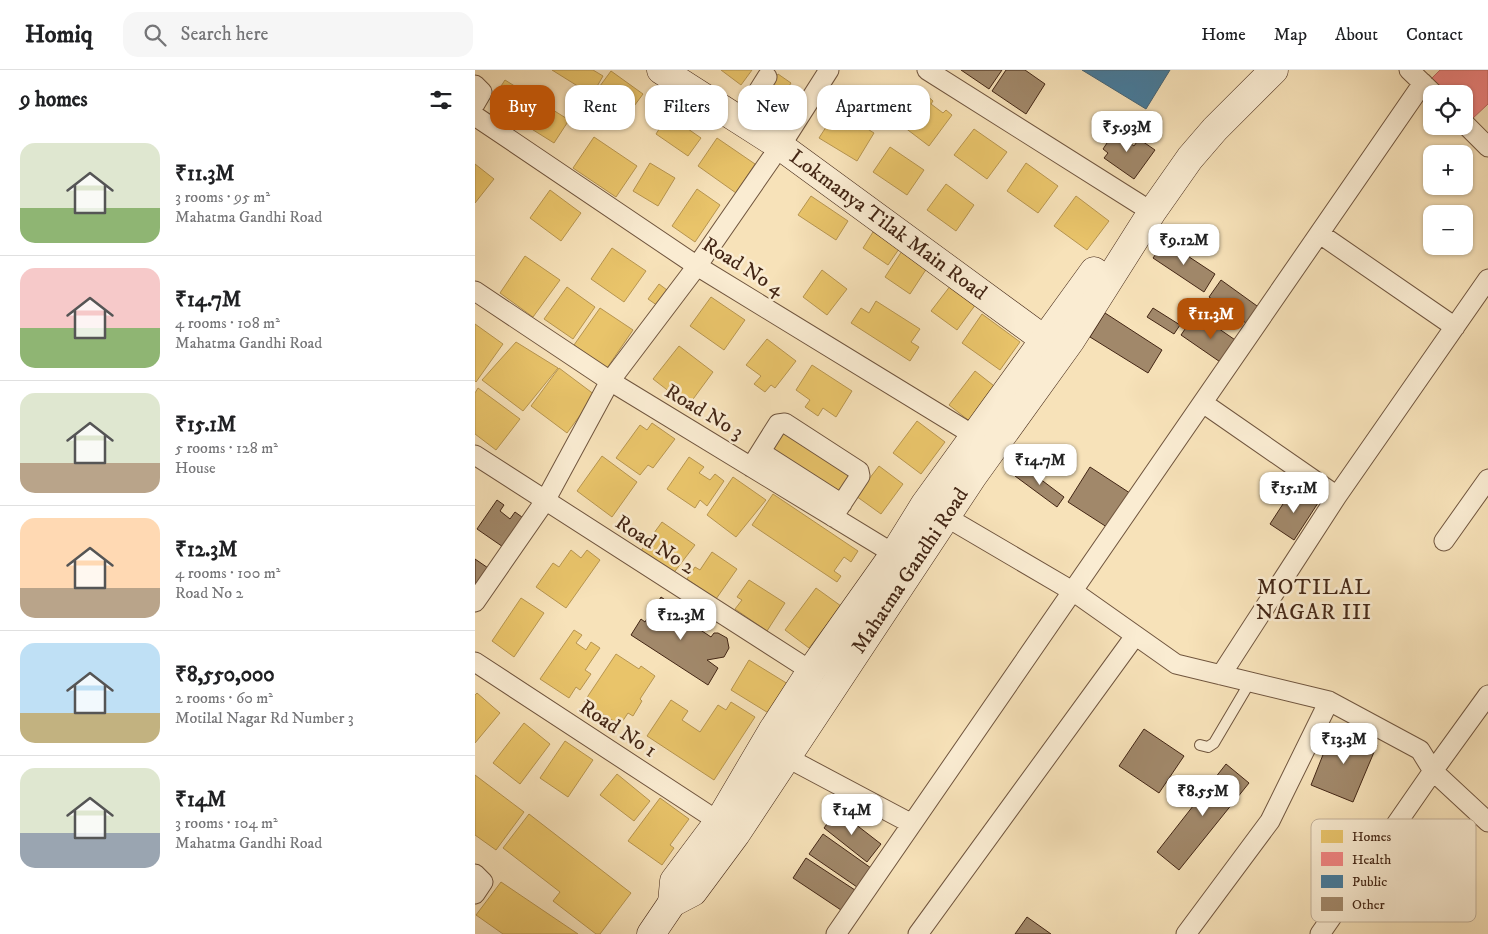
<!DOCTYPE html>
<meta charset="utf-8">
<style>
:root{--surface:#fff;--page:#f6f6f6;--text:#202124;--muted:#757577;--line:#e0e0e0;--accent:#b45309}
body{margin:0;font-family:"IM FELL DW Pica",serif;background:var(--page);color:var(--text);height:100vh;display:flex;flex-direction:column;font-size:19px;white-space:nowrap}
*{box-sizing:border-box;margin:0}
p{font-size:16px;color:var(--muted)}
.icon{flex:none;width:28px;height:28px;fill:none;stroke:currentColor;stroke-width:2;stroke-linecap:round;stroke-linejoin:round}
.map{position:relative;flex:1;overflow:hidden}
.drawer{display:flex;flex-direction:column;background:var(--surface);width:475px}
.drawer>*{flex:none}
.banner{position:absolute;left:15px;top:15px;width:475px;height:45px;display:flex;gap:10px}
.controls{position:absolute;left:948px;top:15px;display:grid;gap:10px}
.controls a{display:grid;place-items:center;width:50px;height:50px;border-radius:10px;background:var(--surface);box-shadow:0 1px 4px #0004;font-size:25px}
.price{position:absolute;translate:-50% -42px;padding:0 11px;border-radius:10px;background:#fff;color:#222;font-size:16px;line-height:32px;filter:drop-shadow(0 1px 2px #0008)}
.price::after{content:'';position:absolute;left:50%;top:30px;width:15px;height:11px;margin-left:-8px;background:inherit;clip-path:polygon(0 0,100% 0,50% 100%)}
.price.current{background:var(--accent);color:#fff}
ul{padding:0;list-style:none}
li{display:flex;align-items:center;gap:15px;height:125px;padding:0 20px}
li+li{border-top:1px solid var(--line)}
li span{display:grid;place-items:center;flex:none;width:140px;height:100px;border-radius:15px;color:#555}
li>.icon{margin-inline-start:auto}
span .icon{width:60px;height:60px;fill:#fffc;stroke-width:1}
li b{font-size:21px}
h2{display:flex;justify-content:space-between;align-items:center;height:60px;padding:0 20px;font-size:21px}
.chip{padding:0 18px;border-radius:15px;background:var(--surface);box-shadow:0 1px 4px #0004;font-size:18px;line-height:45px}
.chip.current{background:var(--accent);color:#fff}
header{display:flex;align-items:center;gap:30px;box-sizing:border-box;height:70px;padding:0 25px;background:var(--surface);border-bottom:1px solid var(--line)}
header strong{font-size:24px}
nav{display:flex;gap:28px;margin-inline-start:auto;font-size:18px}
.search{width:350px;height:45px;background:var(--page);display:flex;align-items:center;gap:12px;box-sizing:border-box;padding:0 18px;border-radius:15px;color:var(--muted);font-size:19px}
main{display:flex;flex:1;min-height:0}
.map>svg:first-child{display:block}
.homes{fill:#e9c46a;stroke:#b79550}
.health{fill:#f28482;stroke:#be6861}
.public{fill:#457b9d;stroke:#446274}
.building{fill:#a1886a;stroke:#432615}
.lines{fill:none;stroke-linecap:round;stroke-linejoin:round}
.lane-casing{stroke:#70553e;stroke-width:12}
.street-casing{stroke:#70553e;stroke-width:21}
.secondary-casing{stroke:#432615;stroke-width:29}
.lane{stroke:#faecd2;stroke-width:10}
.street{stroke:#faecd2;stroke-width:19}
.secondary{stroke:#faecd2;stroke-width:28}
.labels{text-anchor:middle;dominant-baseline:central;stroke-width:5;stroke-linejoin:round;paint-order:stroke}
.street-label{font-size:21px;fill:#432615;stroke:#faecd2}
.neighbourhood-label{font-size:22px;letter-spacing:1px;fill:#432615;stroke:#faecd2}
.key{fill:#faecd2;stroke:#c3b199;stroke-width:1}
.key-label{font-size:14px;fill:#432615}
</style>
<header>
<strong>Homiq</strong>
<div class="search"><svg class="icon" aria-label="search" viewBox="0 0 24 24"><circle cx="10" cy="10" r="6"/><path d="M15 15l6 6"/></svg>Search here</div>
<nav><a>Home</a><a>Map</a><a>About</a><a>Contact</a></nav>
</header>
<main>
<section class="drawer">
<h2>9 homes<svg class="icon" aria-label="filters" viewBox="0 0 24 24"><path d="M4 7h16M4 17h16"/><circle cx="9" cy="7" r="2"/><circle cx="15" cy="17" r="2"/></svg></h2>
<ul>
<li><span style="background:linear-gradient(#dfe7d0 65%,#8fb573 0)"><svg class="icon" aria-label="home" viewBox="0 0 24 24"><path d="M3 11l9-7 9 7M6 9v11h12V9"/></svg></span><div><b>₹11.3M</b><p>3 rooms · 95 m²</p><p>Mahatma Gandhi Road</p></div></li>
<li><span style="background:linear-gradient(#f6c9c9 60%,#8fb573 0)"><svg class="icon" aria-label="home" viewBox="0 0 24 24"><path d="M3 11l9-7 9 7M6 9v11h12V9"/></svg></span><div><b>₹14.7M</b><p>4 rooms · 108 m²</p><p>Mahatma Gandhi Road</p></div></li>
<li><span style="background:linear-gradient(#dfe7d0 70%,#b9a48a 0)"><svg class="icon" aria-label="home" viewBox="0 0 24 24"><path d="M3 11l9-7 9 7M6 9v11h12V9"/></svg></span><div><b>₹15.1M</b><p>5 rooms · 128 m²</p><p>House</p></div></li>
<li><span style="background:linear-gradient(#ffd9b3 70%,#b9a48a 0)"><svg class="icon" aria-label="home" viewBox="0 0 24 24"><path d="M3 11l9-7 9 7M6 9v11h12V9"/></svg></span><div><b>₹12.3M</b><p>4 rooms · 100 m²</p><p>Road No 2</p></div></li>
<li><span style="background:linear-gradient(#bfe0f5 70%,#c2b280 0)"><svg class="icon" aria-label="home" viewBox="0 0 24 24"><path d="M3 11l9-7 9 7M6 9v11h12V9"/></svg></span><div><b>₹8,550,000</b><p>2 rooms · 60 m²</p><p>Motilal Nagar Rd Number 3</p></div></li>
<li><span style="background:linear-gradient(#dfe7d0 65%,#9aa5b1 0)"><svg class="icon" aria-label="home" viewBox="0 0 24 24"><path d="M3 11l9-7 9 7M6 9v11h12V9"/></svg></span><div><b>₹14M</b><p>3 rooms · 104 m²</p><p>Mahatma Gandhi Road</p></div></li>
</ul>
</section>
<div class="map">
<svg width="1013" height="864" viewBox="0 0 1013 864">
<rect width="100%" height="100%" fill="#f7e2b9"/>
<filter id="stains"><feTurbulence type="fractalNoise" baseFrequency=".004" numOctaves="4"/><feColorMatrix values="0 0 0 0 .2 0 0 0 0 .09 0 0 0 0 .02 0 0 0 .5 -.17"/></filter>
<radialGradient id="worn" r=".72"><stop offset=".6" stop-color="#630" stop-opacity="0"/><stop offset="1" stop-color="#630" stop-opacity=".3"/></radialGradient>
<path class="homes" d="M77,0H118L128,6L117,25Z
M246,0H277L266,15Z
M136,1L168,24L154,43L122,20Z
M303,4L316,13L301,36L287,27Z
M30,10L94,50L79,73L15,33Z
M449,23L458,31L456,34L468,43L471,40L477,45L454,76L425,54Z
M362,40L399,63L382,91L344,68Z
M193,45L226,68L213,86L181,64Z
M499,59L532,82L512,109L479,85Z
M119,67L162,96L141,127L98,98Z
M242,68L280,94L261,123L223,96Z
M415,77L449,100L432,125L398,102Z
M175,93L200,108L183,136L158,121Z
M551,93L583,116L563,143L532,121Z
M0,94L19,109L0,133Z
M471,114L499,135L481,161L452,140Z
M222,119L245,135L220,172L197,156Z
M75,120L106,143L86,171L55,148Z
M336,126L373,151L361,170L323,145Z
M601,126L634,151L612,180L579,156Z
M398,162L424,179L413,195L388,178Z
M137,178L171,201L149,232L116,209Z
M427,181L452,198L435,224L410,207Z
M50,186L85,210L58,247L25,223Z
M347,200L372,219L352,245L328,227Z
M184,214L196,223L186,238L173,229Z
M476,215L501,234L482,260L456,241Z
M92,217L120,237L98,269L69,249Z
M236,227L270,250L249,280L215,256Z
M401,231L445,259L436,272L444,277L435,291L376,253L386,238L394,243Z
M125,238L158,260L132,298L99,275Z
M507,244L545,272L525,300L487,273Z
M0,254L28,274L1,312L0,311Z
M292,269L321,291L300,318L296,315L290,322L279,314L286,306L271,295Z
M41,272L83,298L48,341L7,310Z
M204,276L238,302L213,336L178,309Z
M337,295L377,321L361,347L348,338L343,346L330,337L335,330L321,320Z
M84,298L120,325L92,363L56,336Z
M500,301L523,319L497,353L474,335Z
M3,318L45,349L21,380L0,364V323Z
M442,351L470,372L446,404L418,383Z
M177,353L200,369L178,398L173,395L165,405L141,388L165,355L172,360Z
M307,357L383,403L368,427L293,380Z
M127,386L162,412L137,447L102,421Z
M214,387L229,397L224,403L235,410L240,404L249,411L232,436L225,430L220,438L192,419Z
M404,396L428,414L406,444L381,426Z
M258,407L291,430L261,467L232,445Z
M298,424L383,481L376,492L369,487L359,501L366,506L362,512L277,455Z
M187,452L220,475L197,505L165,482Z
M96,480L106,488L112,480L125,490L91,538L61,517L78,493L84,497Z
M237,482L262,499L241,529L212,509L220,497L225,500Z
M274,510L310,533L292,561L260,539L267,530L262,527Z
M341,518L366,536L334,578L310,560Z
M46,528L69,543L39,587L17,571Z
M99,560L107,565L101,573L111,580L116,572L125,578L110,600L116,604L105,620L101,617L94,628L65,609Z
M141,584L164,599L166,596L180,606L165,629L167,631L158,646L153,643L145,655L109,632Z
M274,590L313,614L295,644L256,620Z
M2,623L25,643L0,673V625Z
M196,630L213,641L207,650L225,662L243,635L251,640L256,632L280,647L239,710L172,666Z
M49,653L75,674L45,714L18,693Z
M90,671L118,690L93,727L65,708Z
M142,704L175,731L159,751L125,725Z
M0,705L49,742L21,780L0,765Z
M185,728L214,749L195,775L199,778L187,795L153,771Z
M54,744L156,823L125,864H121L78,831L85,822L28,778Z
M26,812L103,864H28L1,845Z"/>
<path class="health" d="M965,0H1013V34L996,50L989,42V24H972L957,8Z"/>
<path class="public" d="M607,0H695L671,39Z"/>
<path class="building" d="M486,0H527L514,19Z
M531,0H550L570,14L551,44L517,21Z
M647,57L657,63L652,71L659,76L664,69L680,80L659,109L629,88L633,83L628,79L638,64L641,66Z
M690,171L740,204L729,222L678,188Z
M746,210L789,241L778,258L734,227Z
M678,238L705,255L699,264L672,247Z
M630,243L687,280L673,303L615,267Z
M721,243L766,274L751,296L706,265Z
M548,396L589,427L582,437L540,406Z
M615,397L661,427L638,461L593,432Z
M819,417L843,433L819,470L795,454Z
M22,430L29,435L25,441L35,449L40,442L51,450L31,479L2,459Z
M0,489L16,500L0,524Z
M186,527L203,539L200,543L236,567L239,563H243L252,568L254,578L249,587L232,590L243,598L233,615L156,565L166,549L170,552Z
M859,657L902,675L878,732L836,715Z
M669,659L709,686L684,723L644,696Z
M751,694L774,713L704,800L682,782Z
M362,740L406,774L392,792L349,758Z
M348,764L396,798L382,817L334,784Z
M331,788L383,822L369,842L318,808Z
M552,847L576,864H540Z"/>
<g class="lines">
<defs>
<path id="lane" d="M725,675L733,677L739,673L775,612"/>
<path id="street" d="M452,0L677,142
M934,0L959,24
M0,15L7,22L0,34
M0,46L222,196L508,371
M265,50L292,7
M989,53L1013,77
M845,164L980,257
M0,221L135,311L429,490
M728,333L862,426L746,605
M0,385L336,601
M292,386L367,434
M276,397L303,354L310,353L384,401L385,406L358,447
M862,426L1013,209
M461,441L599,522L701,594L854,631L945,680L958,701L1013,625
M969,471L1013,409
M0,532L70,431L135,311L222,196L312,66L354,0
M0,592L252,757
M311,687L437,754
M0,804L8,812L0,824
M361,864L948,13
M443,864L660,566
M711,864L795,751L854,631
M845,864L958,701L1013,752"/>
<g id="secondary">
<path id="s1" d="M186,0L305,76L570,270L585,278"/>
<path d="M197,833L199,811L244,751L297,661L336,601L419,484L450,434L619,201"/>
<path id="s2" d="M176,864L197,833L218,822L261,764L498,406L596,270L677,142L715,88L740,59L799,0"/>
</g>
</defs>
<use href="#lane" class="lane-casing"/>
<use href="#street" class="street-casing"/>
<use href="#secondary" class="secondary-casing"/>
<use href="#lane" class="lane"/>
<use href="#street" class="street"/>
<use href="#secondary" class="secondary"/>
</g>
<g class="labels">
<g class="street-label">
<text stroke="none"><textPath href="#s1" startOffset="275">Lokmanya Tilak Main Road</textPath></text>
<text transform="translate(268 197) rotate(32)">Road No 4</text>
<text transform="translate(229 342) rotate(31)">Road No 3</text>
<text transform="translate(180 475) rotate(33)">Road No 2</text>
<text stroke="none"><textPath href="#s2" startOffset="449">Mahatma Gandhi Road</textPath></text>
<text transform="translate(143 659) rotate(33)">Road No 1</text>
</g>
<g class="neighbourhood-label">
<text x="839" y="517">MOTILAL<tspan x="839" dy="25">NAGAR III</tspan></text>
</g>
</g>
<rect x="836" y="749" width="165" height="103" rx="8" class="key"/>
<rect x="846" y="760" width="22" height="13" fill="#e9c46a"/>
<rect x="846" y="782" width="22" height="14" fill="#f28482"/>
<rect x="846" y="805" width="22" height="13" fill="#457b9d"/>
<rect x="846" y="827" width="22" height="14" fill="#a1886a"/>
<g class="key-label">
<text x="877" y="771">Homes</text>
<text x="877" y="794">Health</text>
<text x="877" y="816">Public</text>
<text x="877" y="839">Other</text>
</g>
<rect width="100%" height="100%" filter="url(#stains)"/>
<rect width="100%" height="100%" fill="url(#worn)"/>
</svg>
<div class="controls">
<a><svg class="icon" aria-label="locate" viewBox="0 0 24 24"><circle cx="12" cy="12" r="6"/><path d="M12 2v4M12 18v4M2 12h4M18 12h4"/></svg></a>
<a>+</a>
<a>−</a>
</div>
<b class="price" style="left:652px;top:83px">₹5.93M</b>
<b class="price" style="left:709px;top:196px">₹9.12M</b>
<b class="price current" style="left:736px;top:270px">₹11.3M</b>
<b class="price" style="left:565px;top:416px">₹14.7M</b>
<b class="price" style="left:819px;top:444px">₹15.1M</b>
<b class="price" style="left:206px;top:571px">₹12.3M</b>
<b class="price" style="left:869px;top:695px">₹13.3M</b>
<b class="price" style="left:728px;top:747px">₹8.55M</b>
<b class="price" style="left:377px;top:766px">₹14M</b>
<div class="banner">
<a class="chip current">Buy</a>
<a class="chip">Rent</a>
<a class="chip">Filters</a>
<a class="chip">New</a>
<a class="chip">Apartment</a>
</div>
</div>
</main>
